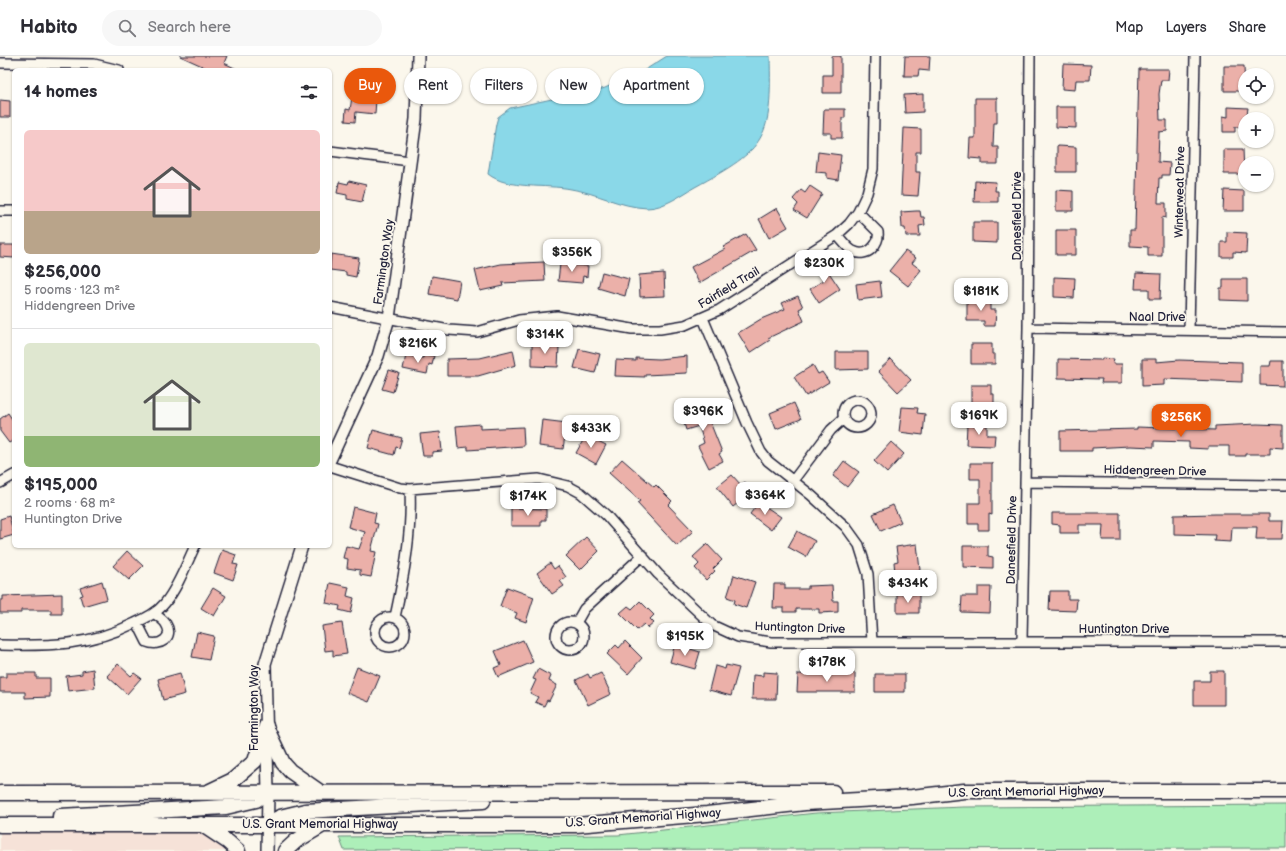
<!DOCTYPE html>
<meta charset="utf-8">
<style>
:root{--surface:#fff;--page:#f7f7f7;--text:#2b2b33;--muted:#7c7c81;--line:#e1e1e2;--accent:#ea580c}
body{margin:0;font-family:"Balsamiq Sans",sans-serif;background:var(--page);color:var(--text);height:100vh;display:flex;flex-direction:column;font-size:15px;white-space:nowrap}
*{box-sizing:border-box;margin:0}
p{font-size:13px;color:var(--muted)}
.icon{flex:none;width:22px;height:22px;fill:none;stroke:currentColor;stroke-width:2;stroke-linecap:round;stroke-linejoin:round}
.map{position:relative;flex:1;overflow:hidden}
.sheet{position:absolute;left:12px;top:12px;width:320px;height:480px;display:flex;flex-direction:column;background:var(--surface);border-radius:6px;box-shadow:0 1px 3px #0004}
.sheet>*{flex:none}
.guide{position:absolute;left:344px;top:12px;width:380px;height:36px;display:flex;gap:8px}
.controls{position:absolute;left:1238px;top:12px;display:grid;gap:8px}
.controls a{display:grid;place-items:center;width:36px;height:36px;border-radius:50%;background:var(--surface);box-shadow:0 1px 3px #0004;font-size:20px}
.price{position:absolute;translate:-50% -34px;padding:0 9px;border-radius:8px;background:#fff;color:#222;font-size:13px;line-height:26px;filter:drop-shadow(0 1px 2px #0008)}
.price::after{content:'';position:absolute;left:50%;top:24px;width:12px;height:9px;margin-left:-6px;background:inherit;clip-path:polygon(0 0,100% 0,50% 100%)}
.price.current{background:var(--accent);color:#fff}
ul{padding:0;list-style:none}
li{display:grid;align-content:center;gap:8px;height:212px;padding:0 12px}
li+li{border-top:1px solid var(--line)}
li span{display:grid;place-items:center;height:124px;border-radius:6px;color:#555}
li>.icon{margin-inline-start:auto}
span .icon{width:72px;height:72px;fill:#fffc;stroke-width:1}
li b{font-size:17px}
h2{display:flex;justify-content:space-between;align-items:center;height:48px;padding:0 12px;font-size:17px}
.tag{padding:0 14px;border-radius:18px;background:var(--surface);box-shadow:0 1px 3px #0004;font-size:14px;line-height:36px}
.tag.current{background:var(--accent);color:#fff}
header{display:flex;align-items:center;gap:24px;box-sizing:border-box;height:56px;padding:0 20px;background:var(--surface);border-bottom:1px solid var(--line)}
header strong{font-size:19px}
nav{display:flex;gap:22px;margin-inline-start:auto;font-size:14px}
.search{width:280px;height:36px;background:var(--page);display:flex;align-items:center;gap:10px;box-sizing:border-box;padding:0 14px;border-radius:22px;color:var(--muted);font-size:15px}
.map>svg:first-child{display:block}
.built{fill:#f6e2d8}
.green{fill:#adefb9;stroke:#68887a}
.water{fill:#8ad8e8;stroke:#608fa3}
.building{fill:#ebb0a9;stroke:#22223b}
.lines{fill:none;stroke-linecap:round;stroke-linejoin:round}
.minor-casing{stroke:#22223b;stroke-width:12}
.tertiary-casing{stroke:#22223b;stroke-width:14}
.primary-casing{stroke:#22223b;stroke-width:17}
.minor{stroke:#fbf7ec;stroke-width:9}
.tertiary{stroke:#fbf7ec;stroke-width:11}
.primary{stroke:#fbf7ec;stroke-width:14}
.labels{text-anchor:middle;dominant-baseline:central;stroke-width:3.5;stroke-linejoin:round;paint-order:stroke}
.street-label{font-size:12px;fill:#22223b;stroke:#fbf7ec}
</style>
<header>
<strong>Habito</strong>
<div class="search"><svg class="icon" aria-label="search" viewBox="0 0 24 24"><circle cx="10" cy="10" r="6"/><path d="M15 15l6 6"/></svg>Search here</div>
<nav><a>Map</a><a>Layers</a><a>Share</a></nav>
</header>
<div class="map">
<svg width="1286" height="795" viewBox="0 0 1286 795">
<rect width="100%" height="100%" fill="#fbf7ec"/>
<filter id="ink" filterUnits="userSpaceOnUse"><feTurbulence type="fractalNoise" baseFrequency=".025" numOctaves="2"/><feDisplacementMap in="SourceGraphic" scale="8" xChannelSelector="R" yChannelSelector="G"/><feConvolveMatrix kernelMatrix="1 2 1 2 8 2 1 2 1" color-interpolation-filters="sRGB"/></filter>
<g filter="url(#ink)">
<path class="built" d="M211,775L230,795H0V777Z"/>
<path class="green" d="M1286,749V792L344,794L339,781L618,779L816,757L963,751Z"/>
<path class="water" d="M667,0H770C772,83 767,92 695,131C681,139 664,152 647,152C620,151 597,137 571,133C546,128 508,134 488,118L496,68L498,61L510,52L566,40L585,38L605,32L645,14Z"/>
<path class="building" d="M180,0H227L224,7L239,14H211Z
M832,0H841V37H823V19H832Z
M905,0H930L929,15L919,14L918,20H904Z
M1063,8L1091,9L1090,24H1076L1075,34L1062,33Z
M1224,10H1244L1245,35H1224Z
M1139,13H1169L1168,24H1161L1159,38L1160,64H1167V75L1159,76L1158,106L1170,107L1169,119H1162V122H1159L1158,147H1166V162L1162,161V200H1148V191L1130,190V174H1135Z
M923,38V56L905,57L904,39Z
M352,41L376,43L375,58L356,56L355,66L345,65L346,53L350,54Z
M975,42H997V67H994L993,91H998V108H982V103L969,102L970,82H975Z
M0,44L10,45V61H0Z
M1056,51H1076V72L1056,71Z
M1228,51L1248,52L1245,71H1235V76H1223V60L1228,61Z
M824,53H845V62H842V82H831V77H823Z
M904,72L921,73V96H916V116H920L918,140L901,139Z
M1057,90L1076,91V116H1057Z
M1224,93H1243L1244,118H1224Z
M818,96L841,99L838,124L827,122V117L816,116Z
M349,125L366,129L362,146L347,143V139L337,137L339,126L348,128Z
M975,125L996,126L995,135H998V146H974Z
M810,130L822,138L807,162L794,154L798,148L793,143L801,134L805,137Z
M1056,134L1073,135V155H1056Z
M1224,134L1244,135V155H1223Z
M777,152L788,171L769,182L759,163Z
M916,155H920L921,161H924L925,169L919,170L920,180H906L905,172H902L901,156Z
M973,166H997V187L973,186Z
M1056,174H1076V199H1056Z
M1227,176L1247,177L1246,197L1233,196V201H1221V186H1227Z
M746,178L756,194L699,227L691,211L725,193L723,191Z
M0,189H14V202L0,201Z
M905,195L916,202L912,207L921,214L908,230L889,215Z
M331,198L359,202L356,221L346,219V216L330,214Z
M820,203L840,233L819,247L810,233L824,224L814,208Z
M544,206L545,225L502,227L503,230L480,235L475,214L501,208Z
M560,208L588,210L587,221L583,220L582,227L558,225Z
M602,216L629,223L625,240L598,232Z
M664,217L665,240L640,241L639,219Z
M1136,217L1161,218L1160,243H1149V233H1135Z
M432,220L460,225L457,243L429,238Z
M1054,221L1075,222L1074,242L1054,241Z
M1223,223H1247V245L1220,244V232H1223Z
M880,225L882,241L858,244L856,228Z
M798,240L803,251L799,253L804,265L768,282L770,284L750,297L738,277L761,263L785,253L782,247Z
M967,244L990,245V254H996L995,270H984V265H967Z
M532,285L544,286V291H559L558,311L532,310Z
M971,288H992V298H995V308H971Z
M579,293L600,298L595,317L574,312Z
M513,294L516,309L478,320H447V303L480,302Z
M836,296H868V313L836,314Z
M424,298L434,300L432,309L429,308L427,318L403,313L406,299L423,302Z
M687,300V317L645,319V321L615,320L616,304L636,305V302L659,303Z
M1102,302L1114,303L1113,308H1122V327H1101L1102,323L1058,322V303L1102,304Z
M891,303L911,324L898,336L878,315Z
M1142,303H1156V306L1179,304L1242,306V326L1164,323V329L1142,330Z
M1271,305H1283V330L1260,329V310H1270Z
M813,309L818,318L822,316L829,326L806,340L794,321Z
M389,314L399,317L393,336L382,333Z
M971,329H991V338H994V349H971Z
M697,345L701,357L706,356L722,396L719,398L723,405L709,412L698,390L704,387L699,370L686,374L679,351Z
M794,347L801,363L776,373L770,357Z
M902,351L918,352L917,357L925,358L923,379L899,376Z
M8,357L14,366V384L9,387L0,375V363Z
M542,364L567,367L563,393L539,390Z
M480,368V373L523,371L524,390L468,394V391L458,392L456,370Z
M1257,368L1283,369V392L1270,391V398H1245V400H1229V390H1208V393L1189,392V386L1154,385V391L1130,390L1092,392V395H1060V375L1137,373V371L1215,374V370Z
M967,369H987V379H995L994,390L966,389Z
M373,374L402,382L399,392L396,391L394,399L368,392Z
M440,376L442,395L432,396V400H423L420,378Z
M586,379L606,389L596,408L576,397Z
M891,386L904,398L887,417L874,405Z
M622,403L654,431L656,429L672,445L668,449L693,475L677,490L637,447L640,445L609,417Z
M844,405L859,416L847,431L833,420Z
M970,407H992V459L989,458V474H978V468H968V447H980V423H970Z
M732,419L741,429L745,426L753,435L733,451L717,431Z
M759,446L781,461L771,474L750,458Z
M893,449L901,466L881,475L873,458Z
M353,451L376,457L374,467L378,468L371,495L376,496L371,521L360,519V514L347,512L348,503L343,502L346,490L359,493L365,476L348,471Z
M511,452L546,453V464H541V470H511Z
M1052,457H1120V484H1102L1103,469H1079V477H1060V469L1052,468Z
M1215,458H1269V465H1283L1282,483H1256L1257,471H1232L1231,486L1214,485L1215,479L1174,478V459Z
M9,460L14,479L0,483V463Z
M797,475L815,485L806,501L788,491Z
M586,481L599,495L580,514L566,500Z
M707,488L722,504L713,513L715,515L706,524L695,512L699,508L693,501Z
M917,488L920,514L895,517L894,506L898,505L896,491Z
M963,490H988V500L993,501V512L963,511Z
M222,494L236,499L233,508L238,509L233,524L214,517Z
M127,495L143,510L129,524L113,510Z
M550,507L554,513L558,510L566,521L560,525L564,530L552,538L537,517Z
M734,519L755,526L746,552L734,548L735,544L727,541Z
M102,525L107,543L83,550L80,540L83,539L80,532Z
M330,527L349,531L347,540L354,542L351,557L339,554L340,550L326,547Z
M774,528H785V533H808V530L832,529L833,545H838V556L819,557V553H796V556H784V552H773Z
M507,531L534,541L526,566L515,562L517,557L500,550Z
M978,531H991L990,557L961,556L962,540H978Z
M213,532L226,540L214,560L201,552Z
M1050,535H1068V543H1077L1076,555L1049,554Z
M62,538V558H51V554H21V557H0V544H3V540Z
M897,538H919V557H897Z
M640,545L654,559L650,563L654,567L648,572L644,568L637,574L620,557L628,550L632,553Z
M342,567L347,598L333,600V594L325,595L322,570Z
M197,576L214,580L209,604L192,601Z
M523,584L533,606L498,621L494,612L501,609L495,595Z
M625,585L642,602L628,618L607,598L616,589L619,592Z
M675,588L700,596L695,613L670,606Z
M118,608L131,620L134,617L141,622L127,638L107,620Z
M726,609L739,612L731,640L709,634L715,610L725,613Z
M357,611L380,620L369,646L347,637Z
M93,613L95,632L68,635L66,620L82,618V615Z
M538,613L551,620L549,625L557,629L549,645L547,644L544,650L535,646L538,641L530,637L536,624L533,623Z
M1210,615H1224V649H1194V625H1210Z
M763,616L777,617L776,643H752L753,619L763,620Z
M6,617H36V622H50V641L25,642V636H0V621H6Z
M180,617L185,638L163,644L158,623Z
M601,617L611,638L588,649L576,624L588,618L590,622Z
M832,617H855V636H797L798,618L832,619Z
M875,618H905V636H875Z"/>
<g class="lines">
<defs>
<path id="minor" d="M0,7L94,8L119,14
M330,95L410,105
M0,155H14
M837,179C842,184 847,192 853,195C867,203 880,188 878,176L858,156
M330,251L449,274L477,276L519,264L557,260L632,273H660L685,269L719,254L837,179L849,168L858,156L867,137L873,113L875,0
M703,262L747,367L761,396L768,405L811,439L846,471L859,489L868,518L872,586
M1028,272L1286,276
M1189,273L1195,0
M843 358a14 14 0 1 1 28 0a14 14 0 1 1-28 0Z
M330,410L400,432L410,433L539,423L568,430L581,437L606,459L658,518L712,569L738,581L771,586H1286
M792,426L831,374L843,363
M1025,426L1286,429
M0,427L14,419
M375 576a15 15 0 1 1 30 0a15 15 0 1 1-30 0Z
M395,561C404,519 412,478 410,433
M556 580a14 14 0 1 1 28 0a14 14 0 1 1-28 0Z
M137,566L147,586C159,591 175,582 166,568C164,564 157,560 154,557
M576,567L584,553L643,499
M1022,585L1028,272L1030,0
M0,589C50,590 89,590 135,567C146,562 157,557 165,547C178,531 186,509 195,490"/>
<path id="tertiary" d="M330,404L378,300L389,262L416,63L418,0
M267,795L268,736L265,608L302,490"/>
<path id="primary" d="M266,671L283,707L290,715L320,736
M210,735L233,724L255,705L266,670
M0,737L833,736
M60,760L226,751L256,744L266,737
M271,766L280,761L305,755L483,745
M201,768L228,786L238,795
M0,769H576L707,758L805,747L912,741L964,735H1286
M285,795L296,785L323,769"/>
</defs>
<use href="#minor" class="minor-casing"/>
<use href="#tertiary" class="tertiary-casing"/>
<use href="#primary" class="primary-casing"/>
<use href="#minor" class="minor"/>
<use href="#tertiary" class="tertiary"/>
<use href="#primary" class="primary"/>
</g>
</g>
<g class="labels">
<g class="street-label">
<text transform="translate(1180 136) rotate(-89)">Winterweat Drive</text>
<text transform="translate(1017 160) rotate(-90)">Danesfield Drive</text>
<text transform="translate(384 206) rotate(-82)">Farmington Way</text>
<text transform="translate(729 232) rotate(-31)">Fairfield Trail</text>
<text x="1157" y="261">Naal Drive</text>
<text transform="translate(1155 415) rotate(1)">Hiddengreen Drive</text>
<text transform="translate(1012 484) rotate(-89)">Danesfield Drive</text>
<text transform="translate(800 572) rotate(2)">Huntington Drive</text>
<text x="1124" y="573">Huntington Drive</text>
<text transform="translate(254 652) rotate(-90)">Farmington Way</text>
<text transform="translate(1026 736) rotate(-1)">U.S. Grant Memorial Highway</text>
<text transform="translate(643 762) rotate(-4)">U.S. Grant Memorial Highway</text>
<text x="320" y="768">U.S. Grant Memorial Highway</text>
</g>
</g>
</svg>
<div class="controls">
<a><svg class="icon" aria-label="locate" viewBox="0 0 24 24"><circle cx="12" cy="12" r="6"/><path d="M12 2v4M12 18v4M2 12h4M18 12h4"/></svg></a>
<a>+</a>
<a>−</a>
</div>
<b class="price" style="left:572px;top:217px">$356K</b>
<b class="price" style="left:824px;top:228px">$230K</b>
<b class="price" style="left:981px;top:256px">$181K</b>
<b class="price" style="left:545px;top:299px">$314K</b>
<b class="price" style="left:418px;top:308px">$216K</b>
<b class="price" style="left:703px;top:376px">$396K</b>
<b class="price" style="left:979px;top:380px">$169K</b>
<b class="price current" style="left:1181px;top:382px">$256K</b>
<b class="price" style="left:591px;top:393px">$433K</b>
<b class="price" style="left:765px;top:460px">$364K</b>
<b class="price" style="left:528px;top:461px">$174K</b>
<b class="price" style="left:908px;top:548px">$434K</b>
<b class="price" style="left:685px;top:601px">$195K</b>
<b class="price" style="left:827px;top:627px">$178K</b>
<div class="guide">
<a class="tag current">Buy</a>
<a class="tag">Rent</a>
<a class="tag">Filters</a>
<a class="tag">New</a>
<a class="tag">Apartment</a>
</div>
<section class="sheet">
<h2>14 homes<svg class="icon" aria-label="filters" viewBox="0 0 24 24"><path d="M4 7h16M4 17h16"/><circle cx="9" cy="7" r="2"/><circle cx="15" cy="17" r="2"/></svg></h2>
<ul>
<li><span style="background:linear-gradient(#f6c9c9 65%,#b9a48a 0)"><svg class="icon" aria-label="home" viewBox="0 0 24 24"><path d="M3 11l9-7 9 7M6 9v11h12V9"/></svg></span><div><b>$256,000</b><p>5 rooms · 123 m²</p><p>Hiddengreen Drive</p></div></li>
<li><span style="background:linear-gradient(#dfe7d0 75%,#8fb573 0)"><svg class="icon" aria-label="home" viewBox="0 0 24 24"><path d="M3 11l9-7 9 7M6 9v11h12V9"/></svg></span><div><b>$195,000</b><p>2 rooms · 68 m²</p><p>Huntington Drive</p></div></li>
</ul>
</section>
</div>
